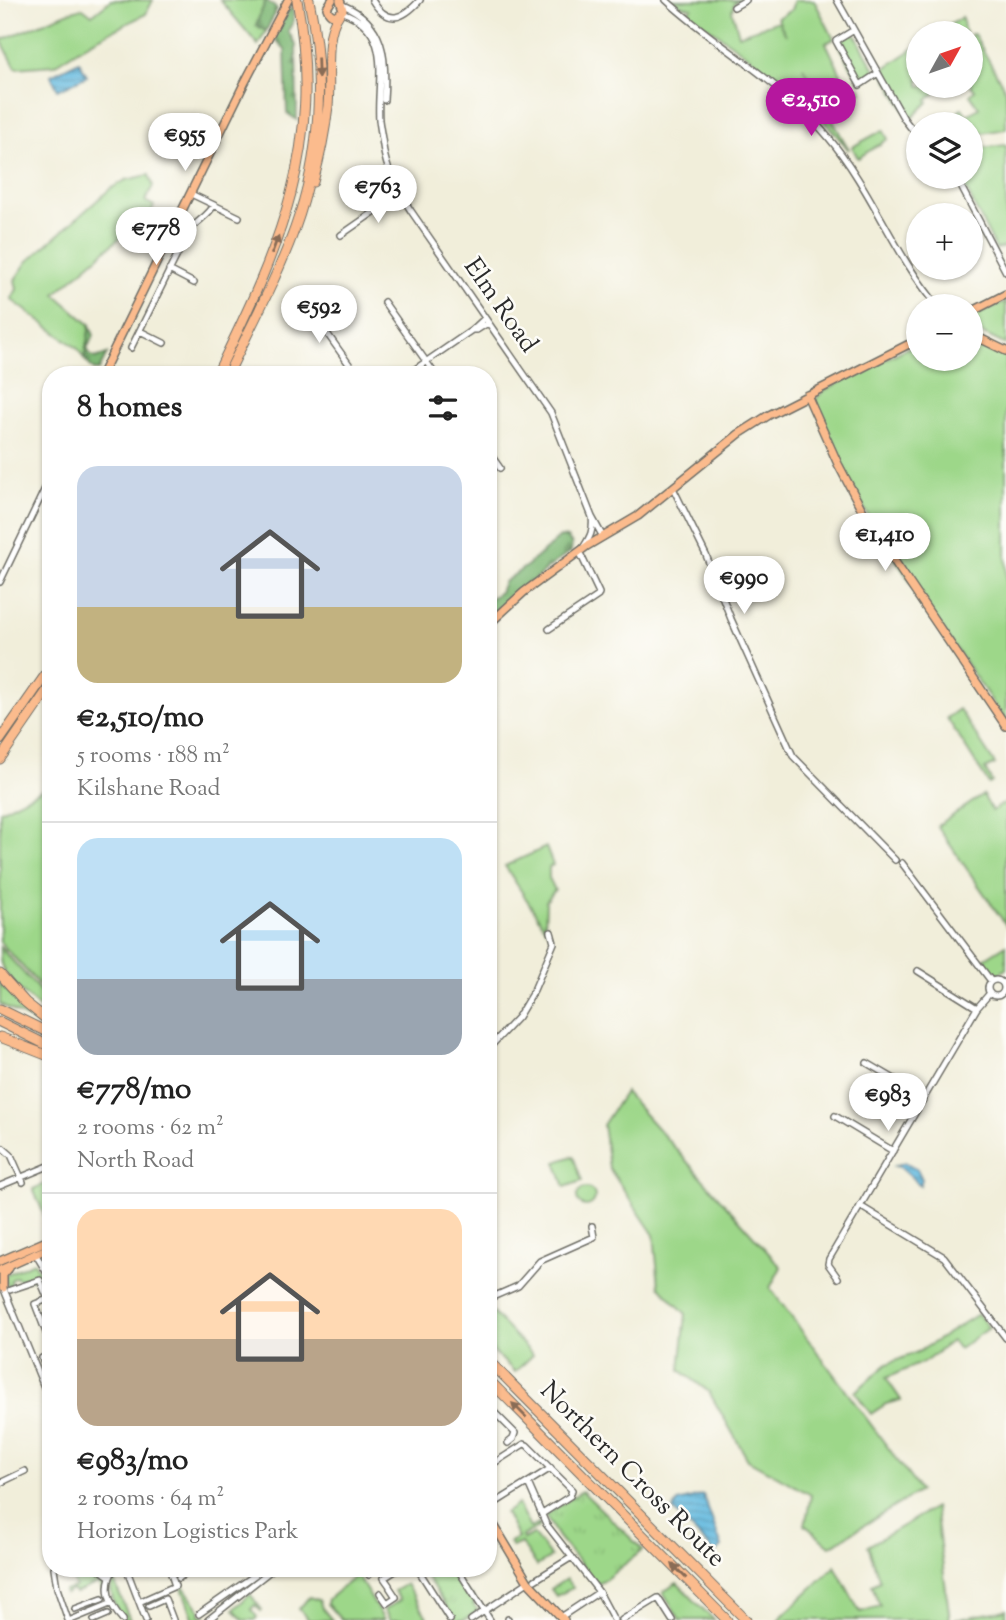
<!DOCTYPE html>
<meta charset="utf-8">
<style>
:root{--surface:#fff;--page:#f6f6f6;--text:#222;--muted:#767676;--line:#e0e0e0;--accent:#b5179e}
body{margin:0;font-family:"Sorts Mill Goudy",serif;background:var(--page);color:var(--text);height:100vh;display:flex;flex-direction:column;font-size:26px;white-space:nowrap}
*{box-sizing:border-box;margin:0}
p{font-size:23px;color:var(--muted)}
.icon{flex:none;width:38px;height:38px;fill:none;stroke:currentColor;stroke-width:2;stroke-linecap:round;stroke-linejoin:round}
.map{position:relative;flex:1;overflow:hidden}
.drawer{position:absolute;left:42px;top:366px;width:455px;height:1211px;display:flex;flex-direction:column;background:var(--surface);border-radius:28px;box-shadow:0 2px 5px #0004}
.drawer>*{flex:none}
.needle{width:46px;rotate:50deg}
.fabs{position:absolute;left:906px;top:21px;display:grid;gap:14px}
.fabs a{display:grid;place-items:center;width:77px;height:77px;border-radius:50%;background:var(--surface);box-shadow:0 2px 5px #0004;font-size:35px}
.price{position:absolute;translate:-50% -60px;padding:0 16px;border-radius:24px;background:#fff;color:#222;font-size:23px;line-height:46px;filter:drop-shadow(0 2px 4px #0008)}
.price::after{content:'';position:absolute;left:50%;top:42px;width:21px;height:16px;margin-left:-10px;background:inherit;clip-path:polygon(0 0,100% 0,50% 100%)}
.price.active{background:var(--accent);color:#fff}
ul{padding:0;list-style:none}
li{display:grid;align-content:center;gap:14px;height:371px;padding:0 35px}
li+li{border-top:2px solid var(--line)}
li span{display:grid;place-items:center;height:217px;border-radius:21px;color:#555}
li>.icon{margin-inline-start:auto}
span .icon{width:126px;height:126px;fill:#fffc;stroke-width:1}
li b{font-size:30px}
h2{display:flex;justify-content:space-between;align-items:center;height:84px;padding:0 35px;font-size:30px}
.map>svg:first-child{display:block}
.green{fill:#9dd789;stroke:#64815a;stroke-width:2}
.forest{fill:url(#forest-firs);stroke:#547250;stroke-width:2}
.park{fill:url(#park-tufts);stroke:#64815a;stroke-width:2}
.water{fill:url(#water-rules);stroke:#467285;stroke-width:2}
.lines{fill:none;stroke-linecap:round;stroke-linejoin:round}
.minor-casing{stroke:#706f68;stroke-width:8}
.major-casing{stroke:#706f68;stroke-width:10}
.highway-casing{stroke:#706f68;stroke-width:11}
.minor{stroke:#fff;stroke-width:5}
.major{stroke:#fbbb8d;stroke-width:7}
.highway{stroke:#fbbb8d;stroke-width:9}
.oneway{fill:#896c57}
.labels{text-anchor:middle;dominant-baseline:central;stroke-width:5;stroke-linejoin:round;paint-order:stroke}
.street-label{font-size:26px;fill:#2b2b2b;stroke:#fdfcf7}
</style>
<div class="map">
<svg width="1006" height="1620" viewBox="0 0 1006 1620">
<defs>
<pattern id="forest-firs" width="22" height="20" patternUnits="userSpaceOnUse" patternTransform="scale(1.75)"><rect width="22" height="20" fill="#7eb875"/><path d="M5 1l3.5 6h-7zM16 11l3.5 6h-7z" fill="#679660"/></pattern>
<pattern id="park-tufts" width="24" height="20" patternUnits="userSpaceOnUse" patternTransform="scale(1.75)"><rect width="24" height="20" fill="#9dd789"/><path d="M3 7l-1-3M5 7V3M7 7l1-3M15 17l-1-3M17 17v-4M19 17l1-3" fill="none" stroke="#87b976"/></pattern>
<pattern id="water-rules" width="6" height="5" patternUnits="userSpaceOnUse" patternTransform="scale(1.75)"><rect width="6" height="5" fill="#62b9df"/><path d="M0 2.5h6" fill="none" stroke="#5197b5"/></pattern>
</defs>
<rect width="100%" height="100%" fill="#fdfcf7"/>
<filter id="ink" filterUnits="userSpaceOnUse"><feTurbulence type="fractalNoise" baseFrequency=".0143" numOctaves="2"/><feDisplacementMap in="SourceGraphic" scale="14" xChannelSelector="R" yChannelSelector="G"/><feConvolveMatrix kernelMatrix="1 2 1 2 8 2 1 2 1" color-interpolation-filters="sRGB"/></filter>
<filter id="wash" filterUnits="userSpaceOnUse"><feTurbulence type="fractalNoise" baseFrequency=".00686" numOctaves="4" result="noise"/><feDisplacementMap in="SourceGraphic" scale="28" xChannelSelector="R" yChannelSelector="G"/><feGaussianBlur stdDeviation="1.57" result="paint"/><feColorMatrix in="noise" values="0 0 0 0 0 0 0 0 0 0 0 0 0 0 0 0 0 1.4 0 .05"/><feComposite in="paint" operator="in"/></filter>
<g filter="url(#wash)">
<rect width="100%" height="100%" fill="#f1eeda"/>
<path class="green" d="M111,0H153L146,14L92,41L54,65L16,68L1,40L72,11L83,8L92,15Z
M220,0H266L256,25L266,31L258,45Z
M672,0H739L734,3L732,11L739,35L778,21L786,35L777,18L791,10L794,0H814L834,39L826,43L842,76L835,81L844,89L848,87L850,92L860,88L862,92L853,96L856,101L831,115L803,67L849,150L815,110L777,77L687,12L692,8L679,5Z
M962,17L965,33H937Z
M853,31L877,73L860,83L839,45V41Z
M971,34H974L1006,91V129L971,135V124H952L950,120L962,108L967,115L979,108L970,95L975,90L971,86Z
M919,45V86H944L927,100L928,102L910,120L882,70Z
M883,130L888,139L858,158L852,147Z
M1006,145V247L996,249L960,177H971V149Z
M149,175L153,186L145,201L154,206L152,210L55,294L90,325L84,359L78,349L13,301L12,298L17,289L15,280L27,262L110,189L126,180Z
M1006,302V345L971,328V317Z
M971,336L1006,353V722L886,546L853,489L815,405L816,399L823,391L919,342V359H971Z
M959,709L995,764L985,769L992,782L989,784L947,718Z
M51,785V998L0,942V811Z
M983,795L992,811L1006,802V925L937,826Z
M546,847L553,865L549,867V878L555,890L546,901L545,928L505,866Z
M1006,945V969L998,974L994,973L984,959Z
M0,947L51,1003V1018C37,1005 7,982 1,964C0,960 0,952 0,947Z
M0,983L30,1015L51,1031L0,1004Z
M625,1092L781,1267L770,1288L920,1491L830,1546L805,1525L811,1495L748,1460L709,1392L680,1370L686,1314L659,1286L654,1235L609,1168L603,1125Z
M573,1156L582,1181L565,1187L556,1162Z
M51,1181V1217L46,1219L33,1189Z
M577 1197a9 9 0 1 1 18 0a9 9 0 1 1-18 0Z
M34,1262L41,1275L31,1280L28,1277L20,1280L16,1277L11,1280V1285L8,1287L5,1278L7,1274Z
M44,1302L48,1304L51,1311L49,1332L38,1306Z
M488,1308L533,1355L515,1372L488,1346Z
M978,1314L989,1328L959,1349L952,1341L926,1361L886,1378L901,1400L886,1404L871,1414L855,1392L887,1364L920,1351Z
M518,1504L530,1528L539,1524L540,1526L522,1536L523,1539L533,1534L551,1557L537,1566L521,1543L512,1547L509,1542L518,1538L505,1513Z
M935,1507L950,1620H778L835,1566L860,1612L880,1606L872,1585L880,1581L868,1546Z
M81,1568H96L106,1576V1598L98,1583L75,1593L72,1590L65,1594L64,1591L75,1587L71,1576L73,1572Z
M357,1575L384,1620H341L327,1604L328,1599Z
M112,1576L130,1620H124C113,1606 109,1593 112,1576Z
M566,1579L573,1588L556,1596L551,1589Z
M179,1580L200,1610V1615L205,1616L202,1620H194Z
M677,1583L714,1620H680L663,1592Z
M406,1584L427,1617L422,1620H390L384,1610L400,1600L394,1591Z
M250,1594L262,1610L261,1611L255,1605L251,1609L257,1617L255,1620H243L234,1609Z
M309,1597L319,1600L322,1608L332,1620H309L299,1609Z
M1006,1610V1620H953Z"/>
<path class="forest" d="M266,0L277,9L266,31L256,25Z
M292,5L294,20L288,31L296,45L297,120L287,113L285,49L274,38Z
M90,325L94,336L87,348L90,355L95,358L107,354L99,370H94L84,359Z
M560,537L567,538L572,544L571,552L553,564L488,618V600L500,592L504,582L528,565Z"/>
<path class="park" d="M582,1491L643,1550L602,1582L597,1584L558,1537L545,1515Z
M421,1568H450L469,1597L472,1595L476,1602L473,1604L478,1611L464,1620H455Z"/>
<path class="water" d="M79,61L87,76L58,90L51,75Z
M905,1162L917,1169L922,1179L920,1185L900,1167L895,1166Z
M703,1495L722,1547L715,1553L673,1510L678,1502Z"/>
</g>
<g filter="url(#ink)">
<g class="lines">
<defs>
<path id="minor" d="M372,0C388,26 403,19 420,0
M666,0C718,48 783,82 828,137C872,189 894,255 938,306
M837,0L904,119L919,138
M343,5C385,23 387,58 384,100
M734,7L746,0
M342,12C395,30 376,80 379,120C380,128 382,138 383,146C386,171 398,191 411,211L551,413L592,517L603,537
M854,30L836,41L860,85L878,73
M956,177L1006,272
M191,194L239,217
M341,235L400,194
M169,270L194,283
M304,301L356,374
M384,302L435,374
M472,330H477L488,323
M140,331L164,343
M131,348L188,233C195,221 208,217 214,205
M408,374L472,330L485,318
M488,451L500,468
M673,488L706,555L731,619L793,756L895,860
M0,582L51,476
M549,629L598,596L599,593L580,553C588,539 594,534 592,517
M902,863L991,981
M918,971L977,1008
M988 988a8 8 0 1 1 16 0a8 8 0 1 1-16 0Z
M488,1049L518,1017L534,990L554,943L551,932
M867,1063L925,1097
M835,1116L893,1151
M3,1148L11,1155L23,1182
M0,1186L51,1165
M860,1206L944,1257L1006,1338
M35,1253L51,1280
M838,1278L828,1264L829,1259L977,1008L990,993
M3,1287L51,1404
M10,1290L40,1280L51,1306
M48,1299L35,1304L47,1335L51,1333
M488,1299L518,1286L540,1261L594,1237L592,1226
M51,1354L42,1358L51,1383
M488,1406L515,1433L513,1439L508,1443
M488,1467L524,1444L527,1445L572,1490L570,1496L542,1514
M0,1483L25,1471
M528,1483L546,1524L599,1592L614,1620
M488,1500L491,1503H495L551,1468
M54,1568L57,1588L68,1620
M98,1568L109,1576
M115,1568C102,1586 109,1605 123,1620
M126,1568L146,1620
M365,1568L369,1575
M417,1568L450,1620
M457,1568L490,1620
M179,1578L192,1568
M535,1580L572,1557
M389,1585L384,1578L400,1568
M380,1593L387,1603L396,1597L390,1588
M139,1602L175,1586L169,1568
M149,1606L165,1599L173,1620
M75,1609L102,1599
M199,1614L265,1568
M561,1617L599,1592
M508,1619V1620
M71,1620L110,1604
M94,1620L108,1614
M208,1620L274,1568
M471,1620L528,1582
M622,1620L658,1598L672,1620"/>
<path id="major" d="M332,0L327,8C329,14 333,17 339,14L343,10L340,0
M971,312L1006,294
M971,334L1006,351
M102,374L244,84L288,0
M807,395L838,464L870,525L1006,726
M488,625L524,592L587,546L638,516L739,434L769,415L919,339
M0,1261L51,1239
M0,1270L51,1247
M3,1288V1275L9,1268
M488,1515L528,1582L564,1620"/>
<path id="highway" d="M313,182C320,157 325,132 328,106C331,80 323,36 339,14
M217,374C280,246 324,147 297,0
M228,374C251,326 277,278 295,228C321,156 325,75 309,0
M0,740L51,667
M0,759L51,685
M0,974L25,1002L51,1023
M0,1009L51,1034
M0,1022L51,1047
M0,1037L51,1057
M488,1360L746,1620
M488,1379L727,1620"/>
</defs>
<use href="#minor" class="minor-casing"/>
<use href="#major" class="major-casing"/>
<use href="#highway" class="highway-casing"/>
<use href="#minor" class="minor"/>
<use href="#major" class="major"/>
<use href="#highway" class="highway"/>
</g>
<defs><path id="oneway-solid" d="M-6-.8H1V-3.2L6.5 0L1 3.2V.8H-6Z" transform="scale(1.75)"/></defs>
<g class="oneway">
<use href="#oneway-solid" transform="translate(318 68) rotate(88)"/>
<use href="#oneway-solid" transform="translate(275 245) rotate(-69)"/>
<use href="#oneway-solid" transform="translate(519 1410) rotate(-135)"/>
<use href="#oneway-solid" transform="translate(679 1571) rotate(-135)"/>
</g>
</g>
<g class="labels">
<g class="street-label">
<text transform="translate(500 306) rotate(55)">Elm Road</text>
<text transform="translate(632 1475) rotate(45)">Northern Cross Route</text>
</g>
</g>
</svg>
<div class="fabs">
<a><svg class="needle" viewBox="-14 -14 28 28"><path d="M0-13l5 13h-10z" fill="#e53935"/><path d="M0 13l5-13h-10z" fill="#767676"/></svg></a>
<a><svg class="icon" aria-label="layers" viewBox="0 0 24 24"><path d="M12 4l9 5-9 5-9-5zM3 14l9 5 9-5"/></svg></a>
<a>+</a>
<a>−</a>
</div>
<b class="price active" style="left:811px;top:138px">€2,510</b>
<b class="price" style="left:185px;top:173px">€955</b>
<b class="price" style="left:378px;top:225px">€763</b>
<b class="price" style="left:156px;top:267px">€778</b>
<b class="price" style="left:319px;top:345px">€592</b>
<b class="price" style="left:885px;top:573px">€1,410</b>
<b class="price" style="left:744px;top:616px">€990</b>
<b class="price" style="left:888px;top:1133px">€983</b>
<section class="drawer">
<h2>8 homes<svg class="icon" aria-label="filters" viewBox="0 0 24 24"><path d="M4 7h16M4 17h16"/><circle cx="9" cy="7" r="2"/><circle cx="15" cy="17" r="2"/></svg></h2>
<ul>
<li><span style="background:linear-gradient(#c9d6e8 65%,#c2b280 0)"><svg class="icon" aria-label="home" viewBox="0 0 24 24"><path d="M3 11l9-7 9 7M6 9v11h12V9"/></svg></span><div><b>€2,510/mo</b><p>5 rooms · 188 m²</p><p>Kilshane Road</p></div></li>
<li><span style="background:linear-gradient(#bfe0f5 65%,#9aa5b1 0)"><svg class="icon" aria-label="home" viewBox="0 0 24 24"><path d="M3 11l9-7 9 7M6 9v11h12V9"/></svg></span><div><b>€778/mo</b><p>2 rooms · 62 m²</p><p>North Road</p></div></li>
<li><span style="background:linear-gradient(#ffd9b3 60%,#b9a48a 0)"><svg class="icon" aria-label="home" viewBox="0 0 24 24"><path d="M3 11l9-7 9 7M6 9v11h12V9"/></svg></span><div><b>€983/mo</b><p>2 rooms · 64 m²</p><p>Horizon Logistics Park</p></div></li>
</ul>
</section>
</div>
